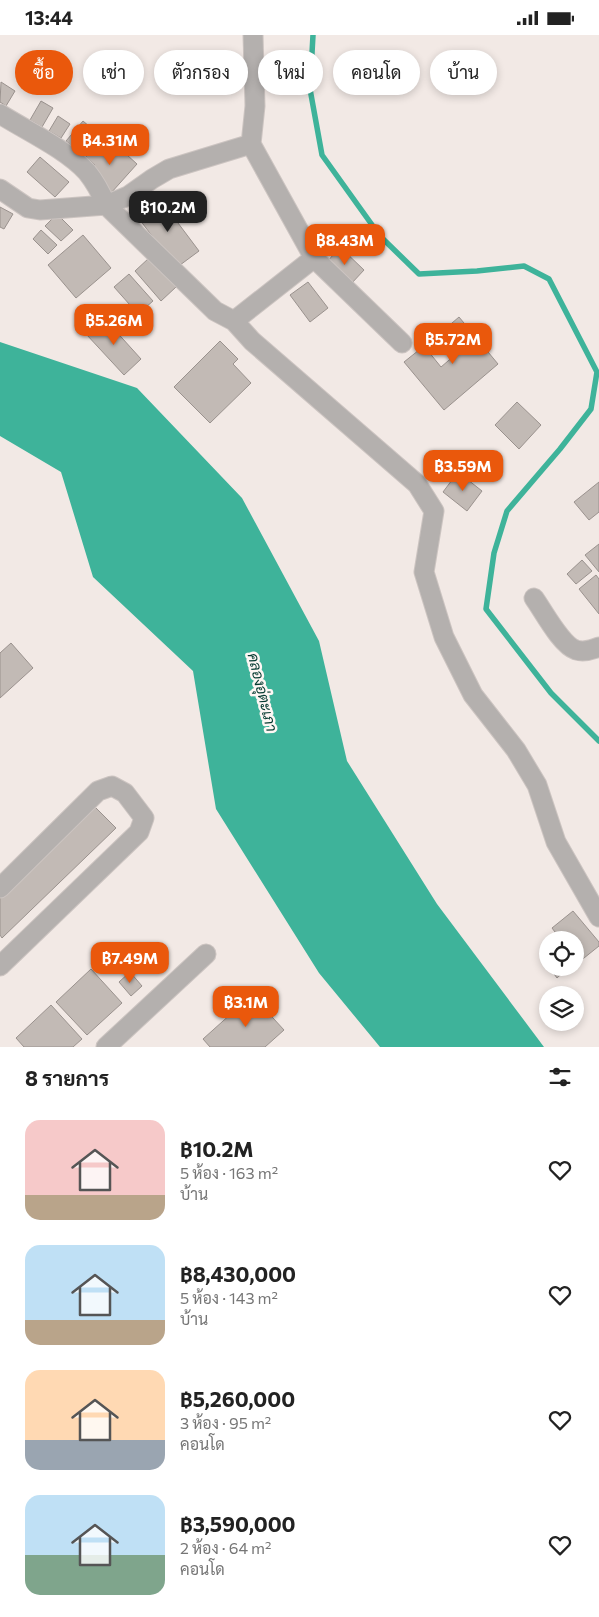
<!DOCTYPE html>
<html lang="th">
<meta charset="utf-8">
<style>
:root{--surface:#fff;--page:#f2f2f2;--text:#222;--muted:#767676;--accent:#ea580c}
body{margin:0;font-family:Commissioner,Sarabun,sans-serif;background:var(--page);color:var(--text);height:100vh;display:flex;flex-direction:column;font-size:19px;white-space:nowrap}
*{box-sizing:border-box;margin:0}
p{font-size:16px;color:var(--muted)}
.icon{flex:none;width:28px;height:28px;fill:none;stroke:currentColor;stroke-width:2;stroke-linecap:round;stroke-linejoin:round}
.map{position:relative;height:1012px;overflow:hidden}
.sheet{display:flex;flex-direction:column;background:var(--surface);flex:1}
.sheet>*{flex:none}
.hud{position:absolute;left:15px;top:15px;width:570px;height:45px;display:flex;gap:10px}
.controls{position:absolute;left:539px;top:896px;display:grid;gap:10px}
.controls a{display:grid;place-items:center;width:45px;height:45px;border-radius:50%;background:var(--surface);box-shadow:0 2px 8px #0003;font-size:25px}
.price{position:absolute;translate:-50% -42px;padding:0 11px;border-radius:10px;background:var(--accent);color:#fff;font-size:16px;line-height:32px;filter:drop-shadow(0 1px 2px #0008)}
.price::after{content:'';position:absolute;left:50%;top:30px;width:15px;height:11px;margin-left:-8px;background:inherit;clip-path:polygon(0 0,100% 0,50% 100%)}
.price.active{background:#222;color:#fff}
ul{padding:0;list-style:none}
li{display:flex;align-items:center;gap:15px;height:125px;padding:0 25px}
li span{display:grid;place-items:center;flex:none;width:140px;height:100px;border-radius:15px;color:#555}
li>.icon{margin-inline-start:auto}
span .icon{width:60px;height:60px;fill:#fffc;stroke-width:1}
li b{font-size:21px}
h2{display:flex;justify-content:space-between;align-items:center;height:60px;padding:0 25px;font-size:21px}
.chip{padding:0 18px;border-radius:22px;background:var(--surface);box-shadow:0 2px 8px #0003;font-size:18px;line-height:45px}
.chip.active{background:var(--accent);color:#fff}
.status{display:flex;justify-content:space-between;align-items:center;height:35px;padding:0 25px;background:var(--surface);direction:ltr}
.status svg{height:14px;fill:currentColor}
.map>svg:first-child{display:block}
.water{fill:#3eb39a}
.lines{fill:none;stroke-linecap:round;stroke-linejoin:round}
.stream{stroke:#3eb39a;stroke-width:5.5}
.building{fill:#c2bab5;stroke:#9a928e}
.street-casing{stroke:#ccc4c1;stroke-width:21}
.street{stroke:#b4b0ae;stroke-width:19}
.labels{text-anchor:middle;dominant-baseline:central;stroke-width:5;stroke-linejoin:round;paint-order:stroke}
.water-label{font-size:15px;font-style:italic;fill:#043a30;stroke:#fef7f4}
</style>
<div class="status"><b>13:44</b><svg viewBox="0 0 49 12"><path d="M0 12V9h3v3zM5 12V6h3v6zM10 12V3h3v9zM15 12V0h3v12zM26 1h20v11H26zM47 4h2v5h-2z"/></svg></div>
<div class="map">
<svg width="599" height="1012" viewBox="0 0 599 1012">
<rect width="100%" height="100%" fill="#f2e9e5"/>
<path class="water" d="M0,307L137,353L242,463L319,606L347,726L437,869L544,1012H380L319,938L216,774L193,636L93,542L61,437L0,401Z"/>
<g class="lines">
<path class="stream" d="M313,0L310,54L322,120L380,201L419,239L477,236L524,231L549,244L597,337L591,374L560,414L507,476L494,518L486,574L551,658L599,706"/>
</g>
<path class="building" d="M1,47L15,56L6,71L0,67Z
M41,66L53,73L42,92L30,85Z
M58,81L70,89L61,103L49,96Z
M83,86L97,98L81,118L66,106Z
M100,108L110,117L116,110L137,129L111,158L88,138L95,130L86,122Z
M40,122L69,147L55,162L27,137Z
M160,164L199,216L176,233L137,181Z
M0,172L13,179L4,194L0,192Z
M57,179L73,195L61,206L45,191Z
M41,195L57,210L48,219L33,204Z
M83,200L111,233L76,263L48,230Z
M340,212L364,235L351,249L327,227Z
M149,223L176,252L161,266L135,236Z
M129,239L153,266L138,279L114,252Z
M308,247L328,273L310,287L290,260Z
M459,282L498,329L444,375L404,327L424,311L441,332L455,320L438,300Z
M104,283L141,324L124,340L86,299Z
M220,306L238,324L233,329L251,348L210,388L174,352Z
M517,367L541,390L519,414L495,390Z
M458,437L482,456L467,476L443,457Z
M599,447V477L589,485L574,467Z
M599,509V537L585,520Z
M582,525L592,536L576,549L567,539Z
M596,540L599,544V579L579,554Z
M11,608L33,633L0,663V618Z
M90,767L116,793L2,903L0,900V854Z
M573,876L599,907V911L579,927L575,922V905H561L552,893Z
M549,932H569L557,943Z
M91,934L122,968L87,1000L56,967Z
M130,937L142,951L131,961L119,947Z
M252,960L284,995L265,1012H210L203,1004Z
M51,970L82,1004L73,1012H24L16,1003Z"/>
<g class="lines">
<defs>
<path id="street" d="M0,79C27,96 66,114 87,137C95,147 101,158 106,170L215,276L234,286L252,306L417,449L434,476L424,537L444,602L473,660L516,715L537,750L556,807L599,882
M251,109L314,223L402,308
M0,154L28,173L40,175L106,170L128,161L152,144L169,134L251,109L255,71L253,0
M234,286L314,223
M534,563C544,577 561,610 576,615C583,617 592,615 599,612
M0,853L98,756L112,751L125,758L144,783L139,797L0,931
M106,1012L206,919"/>
</defs>
<use href="#street" class="street-casing"/>
<use href="#street" class="street"/>
</g>
<g class="labels">
<g class="water-label">
<text transform="translate(263 657) rotate(76)">คลองอุ่ตะเภา</text>
</g>
</g>
</svg>
<div class="controls">
<a><svg class="icon" aria-label="locate" viewBox="0 0 24 24"><circle cx="12" cy="12" r="6"/><path d="M12 2v4M12 18v4M2 12h4M18 12h4"/></svg></a>
<a><svg class="icon" aria-label="layers" viewBox="0 0 24 24"><path d="M12 4l9 5-9 5-9-5zM3 14l9 5 9-5"/></svg></a>
</div>
<b class="price" style="left:110px;top:131px">฿4.31M</b>
<b class="price active" style="left:168px;top:198px">฿10.2M</b>
<b class="price" style="left:345px;top:231px">฿8.43M</b>
<b class="price" style="left:114px;top:311px">฿5.26M</b>
<b class="price" style="left:453px;top:330px">฿5.72M</b>
<b class="price" style="left:463px;top:457px">฿3.59M</b>
<b class="price" style="left:130px;top:949px">฿7.49M</b>
<b class="price" style="left:246px;top:993px">฿3.1M</b>
<div class="hud">
<a class="chip active">ซื้อ</a>
<a class="chip">เช่า</a>
<a class="chip">ตัวกรอง</a>
<a class="chip">ใหม่</a>
<a class="chip">คอนโด</a>
<a class="chip">บ้าน</a>
</div>
</div>
<section class="sheet">
<h2>8 รายการ<svg class="icon" aria-label="filters" viewBox="0 0 24 24"><path d="M4 7h16M4 17h16"/><circle cx="9" cy="7" r="2"/><circle cx="15" cy="17" r="2"/></svg></h2>
<ul>
<li><span style="background:linear-gradient(#f6c9c9 75%,#b9a48a 0)"><svg class="icon" aria-label="home" viewBox="0 0 24 24"><path d="M3 11l9-7 9 7M6 9v11h12V9"/></svg></span><div><b>฿10.2M</b><p>5 ห้อง · 163 m²</p><p>บ้าน</p></div><svg class="icon" aria-label="heart" viewBox="0 0 24 24"><path d="M12 20l-8-8c-3-5 5-10 8-4 3-6 11-1 8 4z"/></svg></li>
<li><span style="background:linear-gradient(#bfe0f5 75%,#b9a48a 0)"><svg class="icon" aria-label="home" viewBox="0 0 24 24"><path d="M3 11l9-7 9 7M6 9v11h12V9"/></svg></span><div><b>฿8,430,000</b><p>5 ห้อง · 143 m²</p><p>บ้าน</p></div><svg class="icon" aria-label="heart" viewBox="0 0 24 24"><path d="M12 20l-8-8c-3-5 5-10 8-4 3-6 11-1 8 4z"/></svg></li>
<li><span style="background:linear-gradient(#ffd9b3 70%,#9aa5b1 0)"><svg class="icon" aria-label="home" viewBox="0 0 24 24"><path d="M3 11l9-7 9 7M6 9v11h12V9"/></svg></span><div><b>฿5,260,000</b><p>3 ห้อง · 95 m²</p><p>คอนโด</p></div><svg class="icon" aria-label="heart" viewBox="0 0 24 24"><path d="M12 20l-8-8c-3-5 5-10 8-4 3-6 11-1 8 4z"/></svg></li>
<li><span style="background:linear-gradient(#bfe0f5 60%,#7fa58c 0)"><svg class="icon" aria-label="home" viewBox="0 0 24 24"><path d="M3 11l9-7 9 7M6 9v11h12V9"/></svg></span><div><b>฿3,590,000</b><p>2 ห้อง · 64 m²</p><p>คอนโด</p></div><svg class="icon" aria-label="heart" viewBox="0 0 24 24"><path d="M12 20l-8-8c-3-5 5-10 8-4 3-6 11-1 8 4z"/></svg></li>
</ul>
</section>
